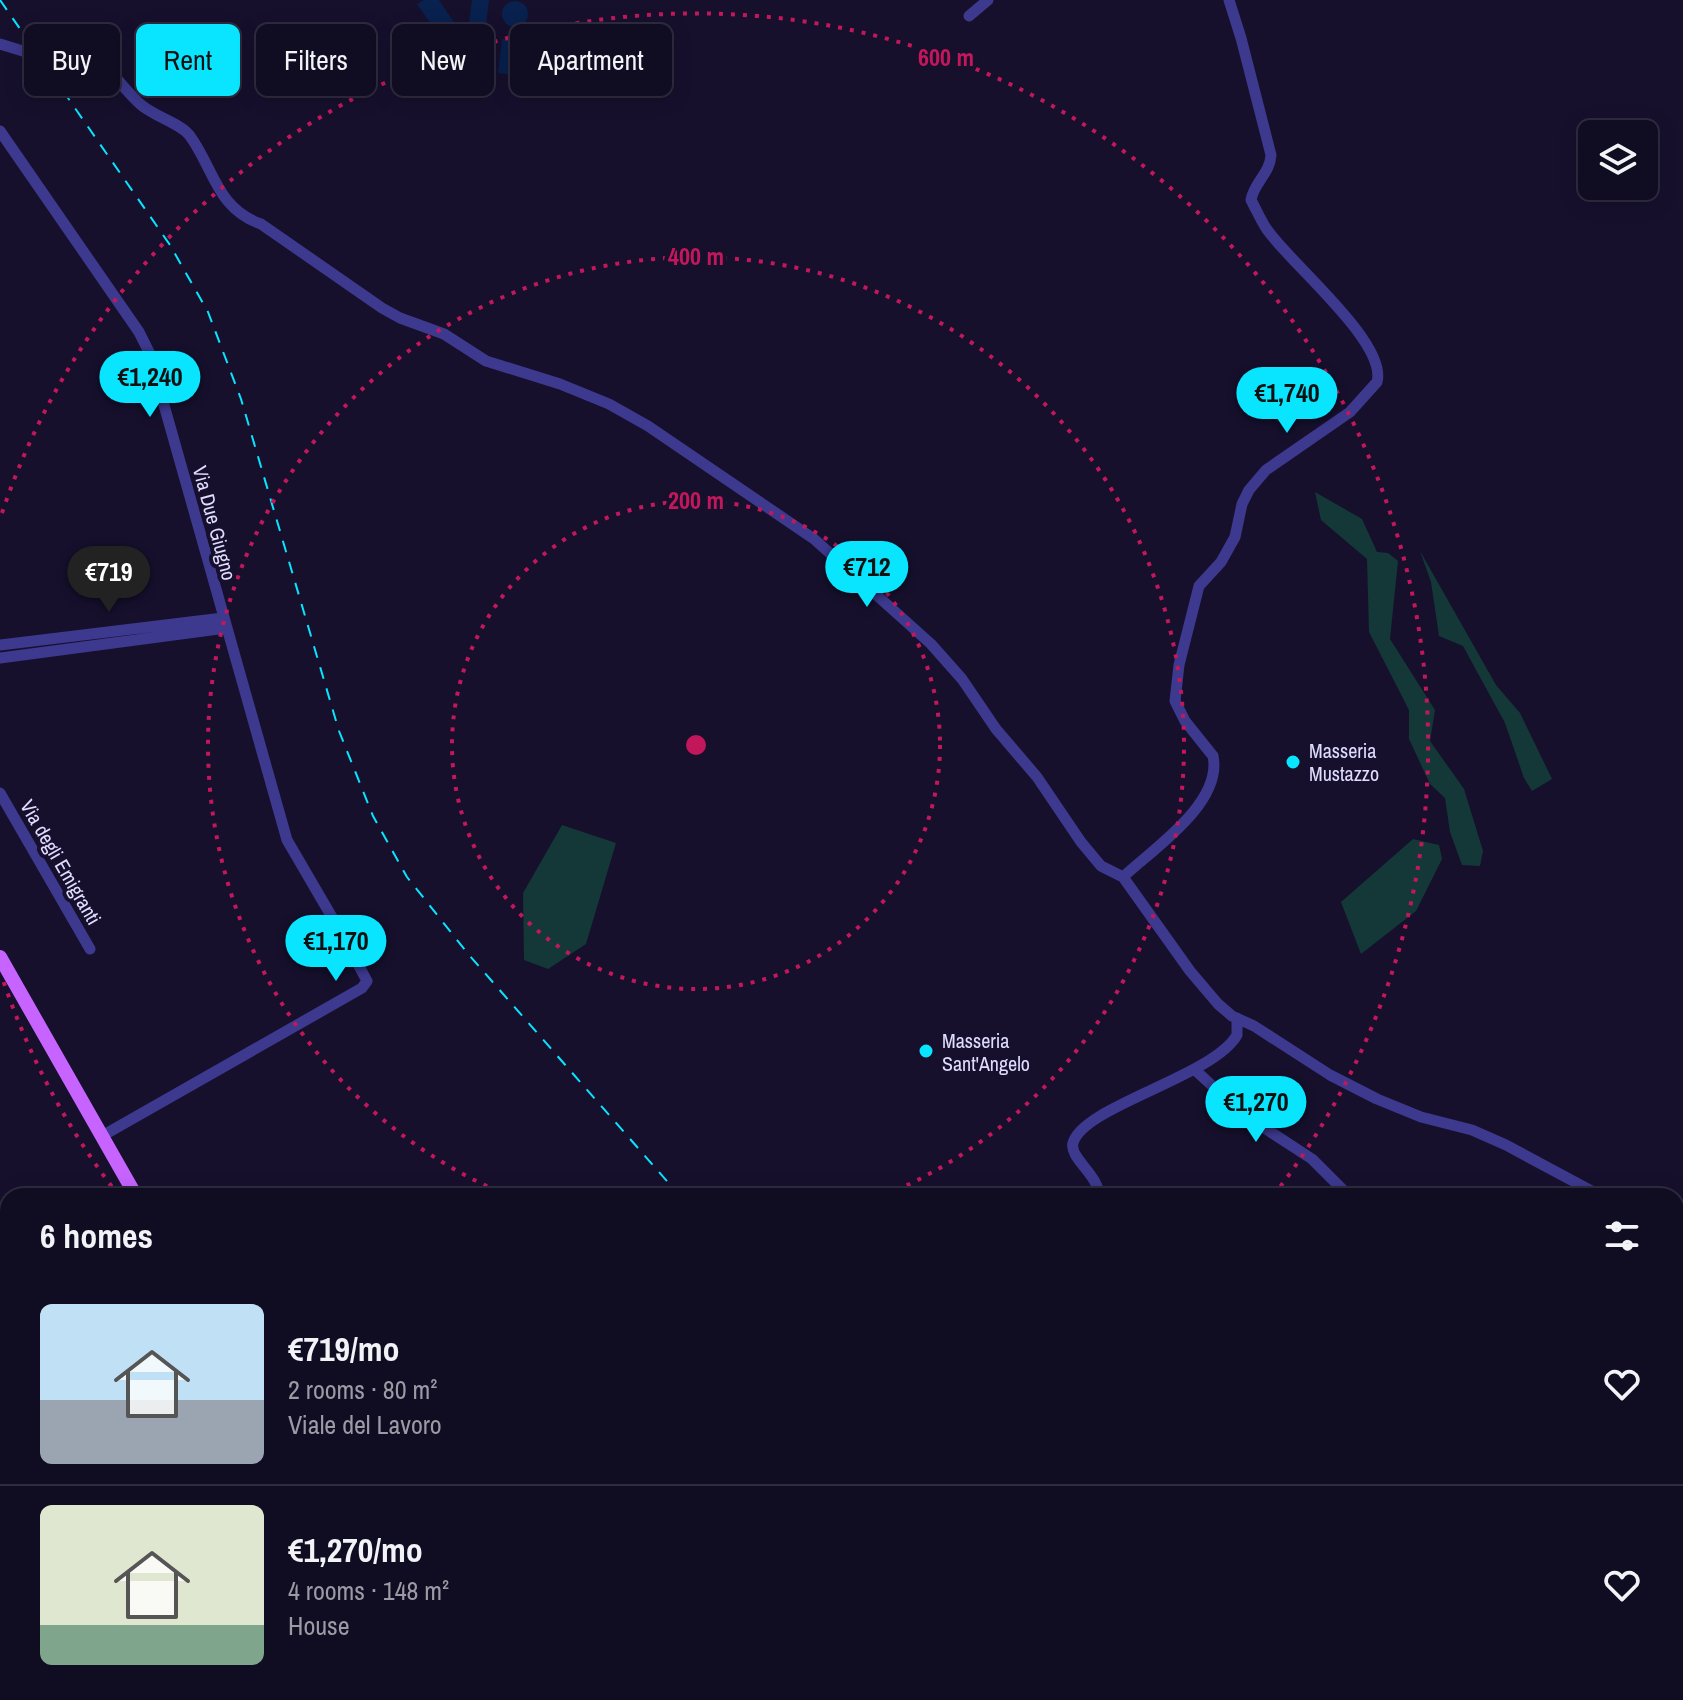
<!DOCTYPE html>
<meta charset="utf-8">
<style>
:root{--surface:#100c22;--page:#19152a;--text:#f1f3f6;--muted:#9c9ba5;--line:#302c40;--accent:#09e4ff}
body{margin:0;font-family:"Archivo Narrow",sans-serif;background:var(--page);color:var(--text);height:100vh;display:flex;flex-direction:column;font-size:30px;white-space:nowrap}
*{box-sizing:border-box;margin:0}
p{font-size:26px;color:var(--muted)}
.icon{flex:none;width:44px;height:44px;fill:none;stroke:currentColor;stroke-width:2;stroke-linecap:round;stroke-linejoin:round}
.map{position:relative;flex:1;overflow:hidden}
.drawer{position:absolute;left:0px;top:1188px;width:1684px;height:512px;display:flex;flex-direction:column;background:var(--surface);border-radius:24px 24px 0 0;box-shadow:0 4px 20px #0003,0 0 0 2px var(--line)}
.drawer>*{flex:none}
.top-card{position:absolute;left:24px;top:24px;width:800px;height:72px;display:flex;gap:16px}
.buttons{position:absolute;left:1578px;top:120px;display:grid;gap:16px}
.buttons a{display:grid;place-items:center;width:80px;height:80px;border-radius:12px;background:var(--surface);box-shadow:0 4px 20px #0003,0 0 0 2px var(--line);font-size:40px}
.price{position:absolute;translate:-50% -68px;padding:0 18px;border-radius:28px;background:var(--accent);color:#111;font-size:26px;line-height:52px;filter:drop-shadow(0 2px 4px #0008)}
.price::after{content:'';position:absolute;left:50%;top:48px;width:24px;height:18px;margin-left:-12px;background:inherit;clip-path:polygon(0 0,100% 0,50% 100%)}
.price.on{background:#222;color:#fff}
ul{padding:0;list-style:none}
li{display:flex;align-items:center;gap:24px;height:200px;padding:0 40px}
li+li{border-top:2px solid var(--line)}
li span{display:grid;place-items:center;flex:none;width:224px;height:160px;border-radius:12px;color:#555}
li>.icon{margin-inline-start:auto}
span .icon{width:96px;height:96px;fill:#fffc;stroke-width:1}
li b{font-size:34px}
h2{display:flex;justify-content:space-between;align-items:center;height:96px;padding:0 40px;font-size:34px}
.chip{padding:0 28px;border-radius:12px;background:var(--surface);box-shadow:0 4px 20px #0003,0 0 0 2px var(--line);font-size:28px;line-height:72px}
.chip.on{background:var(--accent);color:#111}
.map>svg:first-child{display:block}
.green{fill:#133837}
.water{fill:#08214e}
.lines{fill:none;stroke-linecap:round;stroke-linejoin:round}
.minor{stroke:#3d398e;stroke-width:11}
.major{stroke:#c764ff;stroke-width:14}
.rail{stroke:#09e4ff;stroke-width:2;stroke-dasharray:12 10;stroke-linecap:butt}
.ring{fill:none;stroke:#c2185b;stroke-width:4;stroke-dasharray:4 8}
.poi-dot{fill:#09e4ff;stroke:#16102d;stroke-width:3}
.labels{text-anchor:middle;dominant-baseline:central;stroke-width:8;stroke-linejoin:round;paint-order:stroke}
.street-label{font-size:20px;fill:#e1ddff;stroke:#16102d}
.poi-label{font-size:20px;fill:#e1ddff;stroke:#16102d;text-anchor:start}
.centre{fill:#c2185b;stroke:#16102d;stroke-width:4}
.ring-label{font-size:24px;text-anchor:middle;font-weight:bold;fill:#c2185b;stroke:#16102d;stroke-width:8;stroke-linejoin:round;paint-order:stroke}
</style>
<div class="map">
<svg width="1683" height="1700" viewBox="0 0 1683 1700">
<rect width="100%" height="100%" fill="#16102d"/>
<path class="green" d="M1315,492L1362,519L1377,552L1388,553L1398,561L1390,639L1435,710L1430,741L1464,789L1483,851L1480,866L1462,865L1450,832L1445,798L1430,784L1409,739V710L1369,632L1367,559L1321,520Z
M1420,551L1496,685L1520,713L1552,779L1532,791L1524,778L1505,723L1463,646L1439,636L1431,582Z
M562,825L616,843L586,944L548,969L524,960L523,893Z
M1413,839L1439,845L1442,859L1416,911L1361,954L1341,902Z"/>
<path class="water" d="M424,0H439L454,22L438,34L417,4Z
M472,0H489L485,32L468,30Z
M502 14a13 13 0 1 1 26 0a13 13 0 1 1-26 0Z
M502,39L519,41L515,75L498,73Z
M457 56a13 13 0 1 1 26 0a13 13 0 1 1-26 0Z"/>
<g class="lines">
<path class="minor" d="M969,16L988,0
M0,44L39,56L98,57C112,72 124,89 139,103C152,116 181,123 190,136C214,169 217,209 261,224L382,308L400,318L444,334L486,361L560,384L609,404L648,426L814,539L931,644L962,679L996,729L1037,777L1081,842L1101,866L1123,877L1190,971L1218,1004L1232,1016L1254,1026L1330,1075L1377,1099L1421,1117L1472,1130L1506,1145L1601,1196
M0,131L139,332L149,352L287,840L343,936L367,981L362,988L102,1136
M0,645L223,618
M0,658L226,628
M0,793L90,949
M1123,877C1153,849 1223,803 1213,756L1185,721L1175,701L1179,665L1199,586L1221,562L1235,537L1242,504L1249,490L1266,470L1350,412L1377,382C1388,342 1288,262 1266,228C1260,219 1256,209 1251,200C1254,182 1270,174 1271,155L1241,38L1229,0
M1194,1069L1243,1114L1312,1159L1349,1196
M1099,1196C1099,1175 1069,1158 1073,1143C1083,1106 1213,1077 1237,1035V1018
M1676,1237L1683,1241
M774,1692L781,1700
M1451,1692L1455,1700
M754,1700L757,1692"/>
<path class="major" d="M0,957L136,1196
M561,1692L570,1700"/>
<path class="rail" d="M0,0L170,245L208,312L241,399L339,731L373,816L407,877L469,955L680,1196
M1049,1692L1054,1700"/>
</g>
<g class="ring">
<circle cx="696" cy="745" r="244"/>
<path d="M509 1196A488 488 0 1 1 883 1196"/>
<path d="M119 1196A732 732 0 0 1 2 977M2 513A732 732 0 1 1 1273 1196"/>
</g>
<g class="poi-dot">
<circle cx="1293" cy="762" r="8"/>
<circle cx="926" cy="1051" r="8"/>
</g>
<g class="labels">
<g class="street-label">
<text transform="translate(215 523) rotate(75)">Via Due Giugno</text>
<text transform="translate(61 862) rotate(60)">Via degli Emigranti</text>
</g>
<g class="poi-label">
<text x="1309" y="750">Masseria<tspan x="1309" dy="23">Mustazzo</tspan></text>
<text x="942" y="1040">Masseria<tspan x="942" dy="23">Sant'Angelo</tspan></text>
</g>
</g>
<circle cx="696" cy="745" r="12" class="centre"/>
<g class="ring-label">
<text x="946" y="66">600 m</text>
<text x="696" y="265">400 m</text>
<text x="696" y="509">200 m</text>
</g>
</svg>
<div class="buttons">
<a><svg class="icon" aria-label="layers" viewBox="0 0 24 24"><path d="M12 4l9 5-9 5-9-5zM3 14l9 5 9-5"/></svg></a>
</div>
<b class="price" style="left:150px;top:419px">€1,240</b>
<b class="price" style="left:1287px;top:435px">€1,740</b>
<b class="price" style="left:867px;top:609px">€712</b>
<b class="price on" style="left:109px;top:614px">€719</b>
<b class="price" style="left:336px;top:983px">€1,170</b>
<b class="price" style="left:1256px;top:1144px">€1,270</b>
<div class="top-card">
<a class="chip">Buy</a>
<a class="chip on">Rent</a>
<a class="chip">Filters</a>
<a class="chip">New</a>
<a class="chip">Apartment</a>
</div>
<section class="drawer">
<h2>6 homes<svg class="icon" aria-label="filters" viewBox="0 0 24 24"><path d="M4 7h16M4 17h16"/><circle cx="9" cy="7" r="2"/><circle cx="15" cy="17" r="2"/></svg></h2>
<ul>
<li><span style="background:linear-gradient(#bfe0f5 60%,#9aa5b1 0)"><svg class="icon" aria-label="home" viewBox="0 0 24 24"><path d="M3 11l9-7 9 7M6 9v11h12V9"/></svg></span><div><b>€719/mo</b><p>2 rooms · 80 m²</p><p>Viale del Lavoro</p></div><svg class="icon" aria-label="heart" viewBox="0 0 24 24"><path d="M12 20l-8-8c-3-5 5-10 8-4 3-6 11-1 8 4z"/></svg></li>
<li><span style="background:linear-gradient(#dfe7d0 75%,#7fa58c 0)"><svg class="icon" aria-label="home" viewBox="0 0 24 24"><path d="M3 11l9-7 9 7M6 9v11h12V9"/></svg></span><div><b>€1,270/mo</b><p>4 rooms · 148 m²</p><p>House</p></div><svg class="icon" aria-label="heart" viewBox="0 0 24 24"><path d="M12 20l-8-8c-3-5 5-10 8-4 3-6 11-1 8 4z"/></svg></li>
</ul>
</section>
</div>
